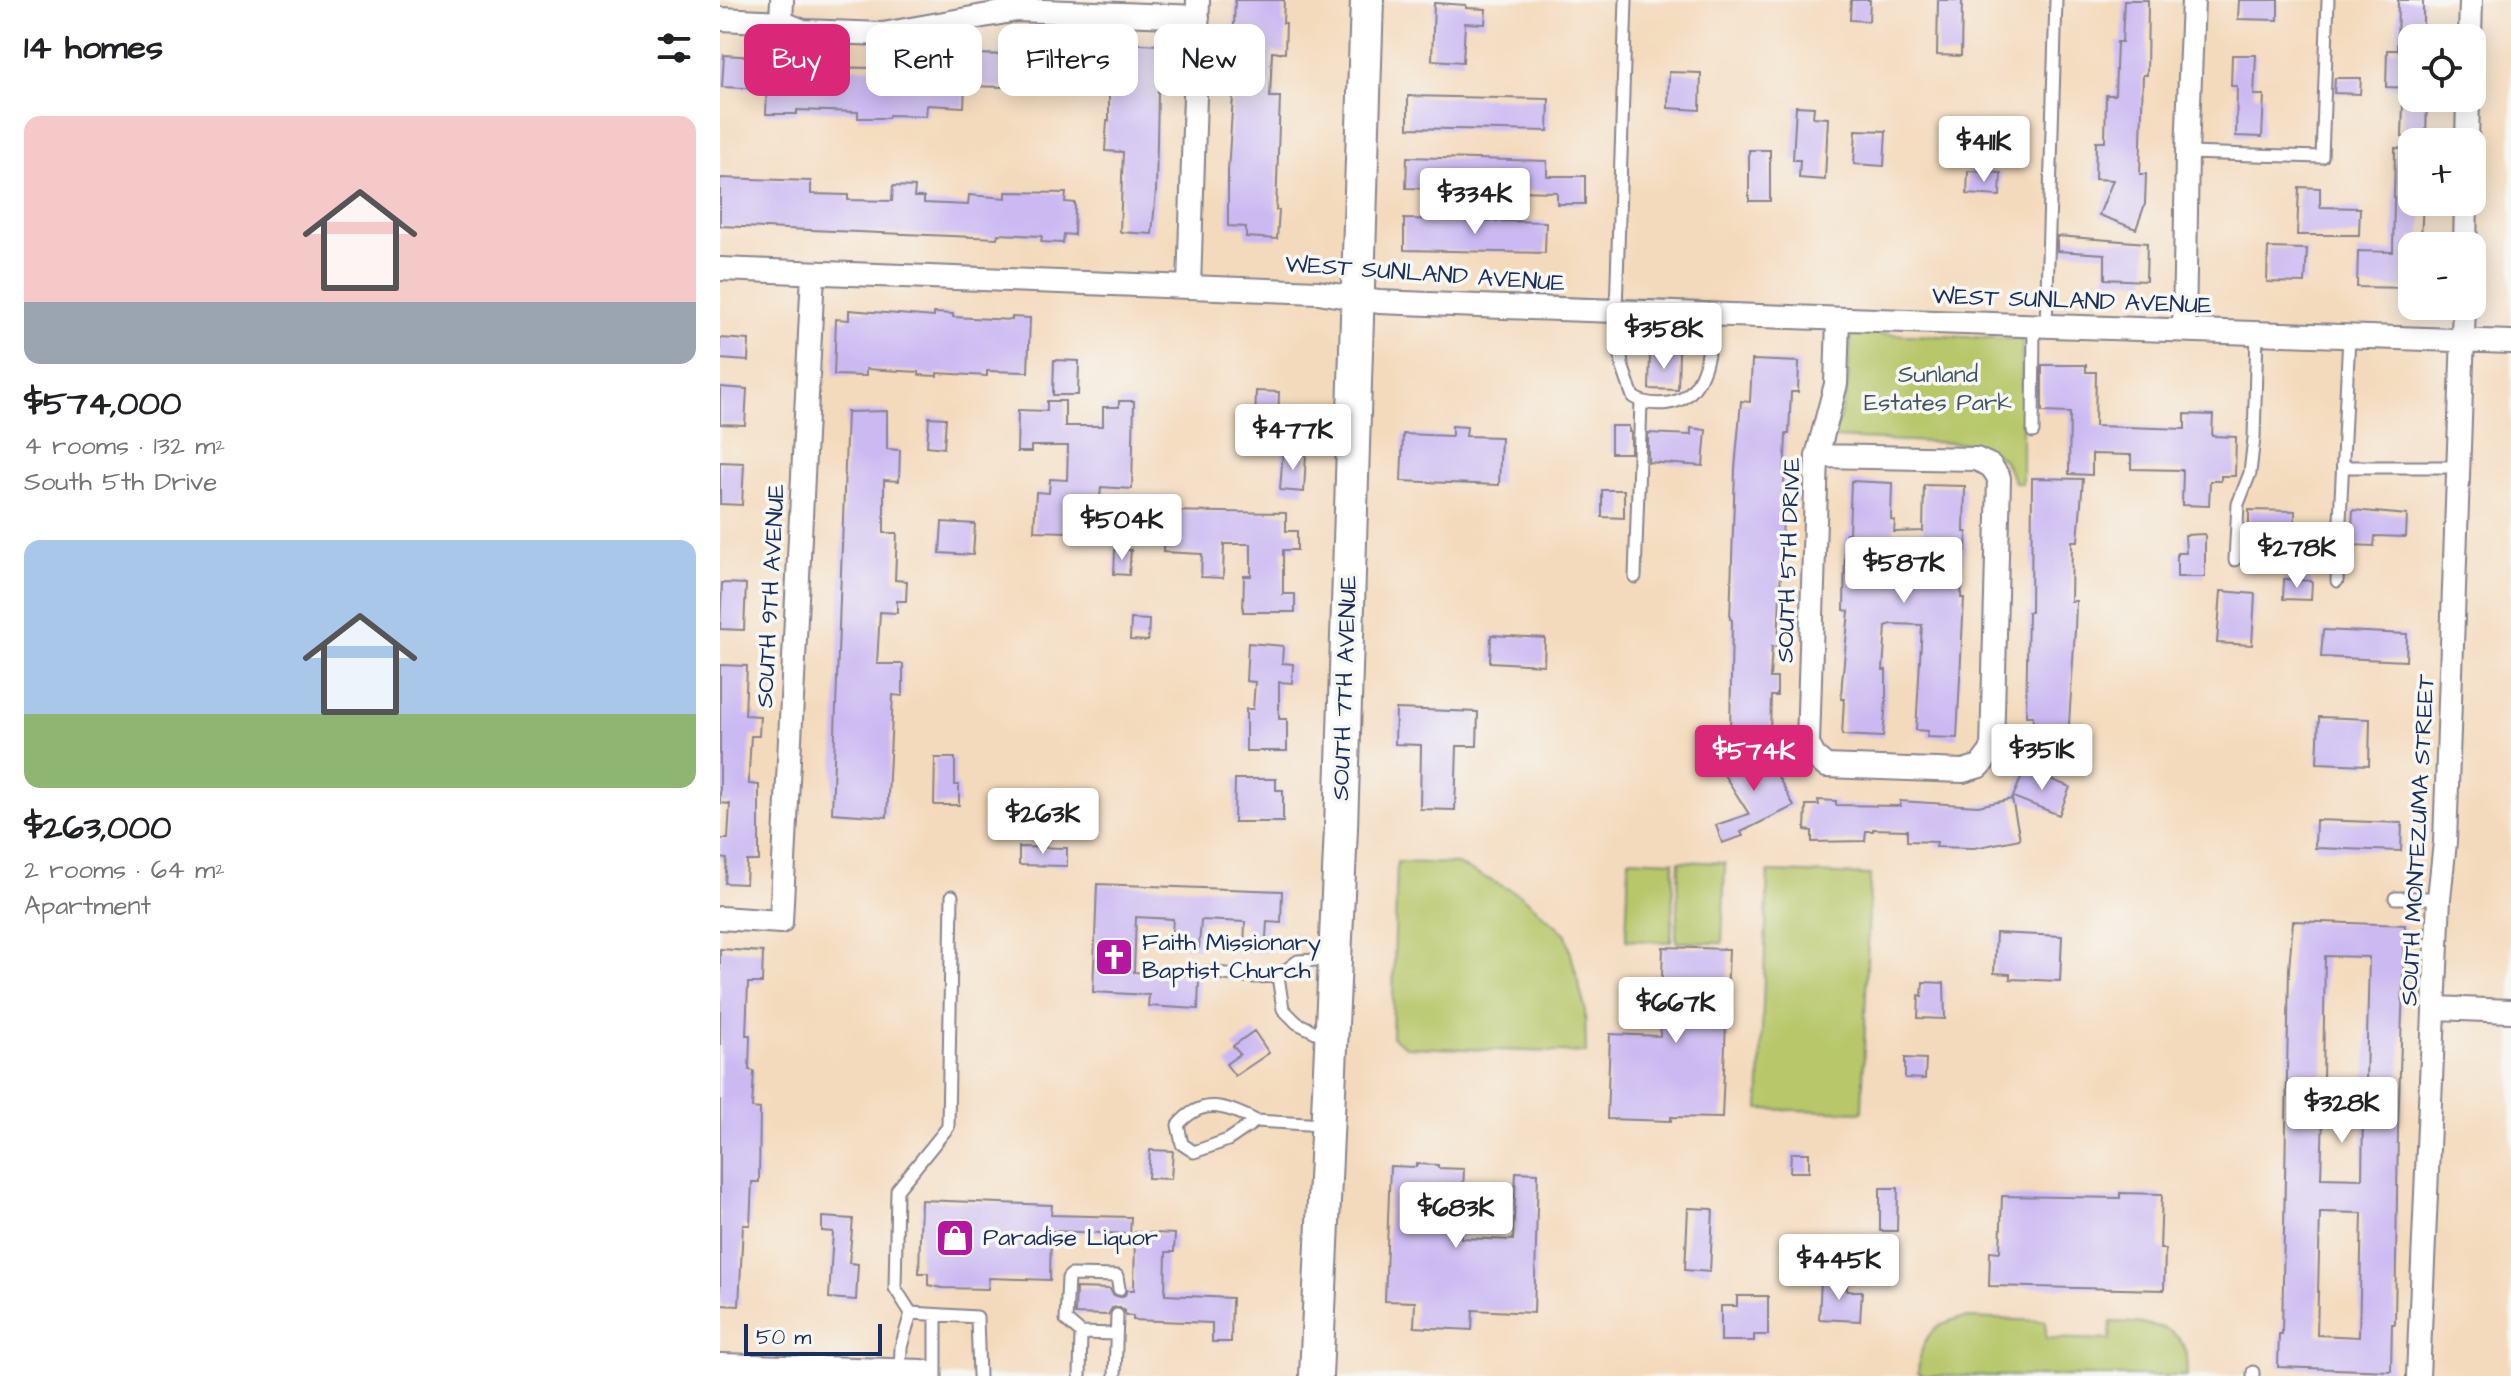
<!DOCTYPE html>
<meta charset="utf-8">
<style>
:root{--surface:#fff;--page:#f6f6f6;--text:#202124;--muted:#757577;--accent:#db2777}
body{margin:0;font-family:"Architects Daughter",sans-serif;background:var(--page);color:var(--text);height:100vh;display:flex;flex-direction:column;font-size:30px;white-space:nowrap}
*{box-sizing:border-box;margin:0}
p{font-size:26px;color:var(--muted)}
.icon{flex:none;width:44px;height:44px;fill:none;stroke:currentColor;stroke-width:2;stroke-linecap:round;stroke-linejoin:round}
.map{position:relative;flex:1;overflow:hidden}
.panel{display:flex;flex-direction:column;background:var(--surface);width:720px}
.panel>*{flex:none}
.top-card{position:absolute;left:24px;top:24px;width:760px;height:72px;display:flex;gap:16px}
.buttons{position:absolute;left:1678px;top:24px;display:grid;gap:16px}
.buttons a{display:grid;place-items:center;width:88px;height:88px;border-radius:16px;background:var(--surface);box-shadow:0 4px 20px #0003;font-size:40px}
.scale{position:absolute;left:24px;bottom:20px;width:138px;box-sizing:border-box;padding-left:8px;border:4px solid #1b2f5e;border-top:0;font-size:22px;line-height:28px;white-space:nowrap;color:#1b2f5e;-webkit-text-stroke:6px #f6f6f2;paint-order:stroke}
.price{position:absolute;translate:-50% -68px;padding:0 18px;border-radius:8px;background:#fff;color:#222;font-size:26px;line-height:52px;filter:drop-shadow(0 2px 4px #0008)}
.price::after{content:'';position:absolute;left:50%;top:48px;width:24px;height:18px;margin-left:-12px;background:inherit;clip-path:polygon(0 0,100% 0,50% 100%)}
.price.selected{background:var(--accent);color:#fff}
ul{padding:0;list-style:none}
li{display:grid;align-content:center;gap:16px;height:424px;padding:0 24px}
li span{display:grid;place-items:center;height:248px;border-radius:16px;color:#555}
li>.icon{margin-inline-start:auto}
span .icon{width:144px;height:144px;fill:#fffc;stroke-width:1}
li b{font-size:34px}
h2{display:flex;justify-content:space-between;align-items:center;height:96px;padding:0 24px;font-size:34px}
.chip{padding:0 28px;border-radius:16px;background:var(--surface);box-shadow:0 4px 20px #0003;font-size:28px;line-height:72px}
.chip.selected{background:var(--accent);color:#fff}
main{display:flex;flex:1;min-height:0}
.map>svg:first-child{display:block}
.green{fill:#b7c76a;stroke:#697b64;stroke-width:2}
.building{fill:#cbb9f2;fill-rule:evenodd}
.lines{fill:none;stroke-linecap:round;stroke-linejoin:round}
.service-casing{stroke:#88848d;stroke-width:15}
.minor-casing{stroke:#88848d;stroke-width:26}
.secondary-casing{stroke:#88848d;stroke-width:36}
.service{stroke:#fff;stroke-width:11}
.minor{stroke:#fff;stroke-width:22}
.secondary{stroke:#fff;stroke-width:32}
.labels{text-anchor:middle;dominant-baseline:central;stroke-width:7;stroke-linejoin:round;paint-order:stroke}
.street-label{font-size:24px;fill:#1b2f5e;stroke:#f6f6f2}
.park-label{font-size:24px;fill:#425561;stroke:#f6f6f2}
.poi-label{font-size:24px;fill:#1b2f5e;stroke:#f6f6f2;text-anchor:start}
</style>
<main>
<section class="panel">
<h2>14 homes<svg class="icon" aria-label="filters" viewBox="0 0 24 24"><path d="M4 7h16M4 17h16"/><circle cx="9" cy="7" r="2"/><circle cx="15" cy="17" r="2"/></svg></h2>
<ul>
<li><span style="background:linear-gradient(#f6c9c9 75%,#9aa5b1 0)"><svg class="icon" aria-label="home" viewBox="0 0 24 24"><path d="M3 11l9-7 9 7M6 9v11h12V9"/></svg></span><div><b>$574,000</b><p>4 rooms · 132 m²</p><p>South 5th Drive</p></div></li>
<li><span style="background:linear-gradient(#a9c7e8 70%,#8fb573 0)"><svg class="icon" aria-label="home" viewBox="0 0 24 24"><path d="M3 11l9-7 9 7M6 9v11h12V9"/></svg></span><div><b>$263,000</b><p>2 rooms · 64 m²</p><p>Apartment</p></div></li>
</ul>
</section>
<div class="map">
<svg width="1791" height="1376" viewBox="0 0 1791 1376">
<rect width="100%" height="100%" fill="#f6f6f2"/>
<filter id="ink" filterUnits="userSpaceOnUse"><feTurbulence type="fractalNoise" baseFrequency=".0125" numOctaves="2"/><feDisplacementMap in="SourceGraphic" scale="16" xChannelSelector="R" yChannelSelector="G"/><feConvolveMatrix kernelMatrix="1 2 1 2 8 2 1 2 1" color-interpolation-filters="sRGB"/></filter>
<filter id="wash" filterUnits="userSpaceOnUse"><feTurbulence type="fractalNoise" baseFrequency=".006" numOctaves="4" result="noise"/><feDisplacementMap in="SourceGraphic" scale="32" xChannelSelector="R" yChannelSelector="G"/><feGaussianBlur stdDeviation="1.8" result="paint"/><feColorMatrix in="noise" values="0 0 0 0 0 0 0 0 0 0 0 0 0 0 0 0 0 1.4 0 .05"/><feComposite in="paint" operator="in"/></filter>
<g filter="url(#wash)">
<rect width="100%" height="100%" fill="#f4dabc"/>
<path class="green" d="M1131,333L1302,339V483L1295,482L1283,459L1260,444L1114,438L1128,385Z
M909,859L954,861L951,942L906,940Z
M959,861L1005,863L1002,943L956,942Z
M677,862L737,864L801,895L846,934L865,1009L866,1053L686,1047L672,1037Z
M1048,872L1150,875L1142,1112L1039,1109Z
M1247,1318L1326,1321V1338L1390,1340L1391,1322C1415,1323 1456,1321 1465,1350C1467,1358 1466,1368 1467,1376H1205L1198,1373C1200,1341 1211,1320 1247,1318Z"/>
<g id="blocks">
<path class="building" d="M515,0H564L563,23H566L565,53L552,52L550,97H560L556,210H559L557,239L526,237V227L508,226V171L516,51L513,50Z
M1131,0H1150L1149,21L1130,20Z
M1218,0H1242L1241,56L1217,55Z
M1404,0H1428L1427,75H1423L1421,143L1420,174H1426L1425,204L1416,229L1379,215L1393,180L1375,179L1376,142H1385L1386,95H1395L1397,42H1402Z
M1519,0H1558V20L1518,19Z
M1678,0H1703V38H1692V88L1666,87L1667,50H1677Z
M714,3L746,5V8L766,9L765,24L745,23L743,62L712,60Z
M389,42L439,45L436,191L432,234L400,232L403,152L385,151L387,121H389Z
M291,49L361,51L360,82L285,81V87L245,86L244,107L207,105L206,116L169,115L168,118H138V112L77,110V114H46L47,89L2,87L4,55L36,57V66L216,69V57L253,59V54L291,55Z
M1512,55H1536L1534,95H1544L1542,137L1516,136L1517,86H1511Z
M949,72L981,73L980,110L948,108Z
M1615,78H1641L1640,94L1614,93Z
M688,96L829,99L828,131L688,128Z
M1683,101L1707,102L1706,138L1682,137Z
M1076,106L1094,107L1093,117L1108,118L1105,180L1079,178L1080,160H1073Z
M1136,130L1166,131L1164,166L1134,164Z
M1675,148L1692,149V202H1703L1701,238H1692V288L1637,287L1638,251L1673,252Z
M1029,150H1050V201H1029Z
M687,157L827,161V176H865V204H837V192L686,188Z
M1248,171L1281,173L1280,196L1247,194Z
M0,178L91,181V194L128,195V200L172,201L173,186L195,187L194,197H204V203L248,205L249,195L286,198V192L346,193L345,202L355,203L354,235L344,234L343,243L321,242L322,236L278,234L277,238L0,226Z
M1579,187L1600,188V207L1640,208L1639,235H1577Z
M684,219L826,222L825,253L684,250Z
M1337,236L1427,243L1426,281L1385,279V254L1337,251Z
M1548,248L1587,249L1585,283L1547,282Z
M129,310L214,317V313L233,314V317L292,320V317L310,318L308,372L267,371V376L217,373V376L199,375V372L146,369V376L114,375L116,319L129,320Z
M0,338L29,340L28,361L0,359Z
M930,352H959L958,390L929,389Z
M334,360L359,361L358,395H333Z
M1032,360L1079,362L1078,392H1071L1069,434H1066L1058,647L1052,646L1050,678H1057V696H1051L1050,734H1010L1012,620L1010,619L1015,469L1021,401L1030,402Z
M1322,365H1366V372H1376L1375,426L1465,429V414L1493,415L1492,436L1516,437L1515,476H1501V481H1490L1489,506L1462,505L1463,470L1411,469V455L1372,454V475L1349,474L1350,413L1322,412Z
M0,387L27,389L25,425L0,424Z
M536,391L559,392L558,424L535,423Z
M327,401H345V426H383V407H399V401H414L412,489L381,487L380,498L351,497L349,532L314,531L316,492L329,493L330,479L347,480L348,446H311V452H297L298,410L327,411Z
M167,411V449L180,450L179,481L164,480V533H177L175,580L187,581L186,601H177V613L160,612L157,664H183V696L173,695L167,817L112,813L127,412Z
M209,417L226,418L224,448L207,446Z
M732,426L747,427L746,436L781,437L779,485L681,481L683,434L732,436Z
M891,426H909V432H911V453H891Z
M971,428L986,430L983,466L928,462V433L971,435Z
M563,451L586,453L584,492L560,490Z
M0,462L24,463L22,505L0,504Z
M1312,478L1363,479L1358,541H1352L1351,601H1356L1355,630L1348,739L1343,738L1342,754L1311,752L1313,716H1306L1308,612H1311Z
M1131,481L1172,483L1171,520L1175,521L1174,532L1203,531L1204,485L1245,486L1244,532H1247L1246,551H1244L1241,598H1244L1237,738L1207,737L1208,731L1196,730L1202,625L1171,624L1166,626L1163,670H1166V700L1163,737L1122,735L1124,699H1121L1122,682L1129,611L1124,610L1125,548L1126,533H1129Z
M882,490H904V518L882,517Z
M1529,510L1575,511V541H1544V536H1529Z
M1633,510L1687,515L1686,537L1655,536L1654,546L1631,545Z
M444,511L566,513V531H577V550H563V594H575V612H523L524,576H531V544H504L503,578L481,577L482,554L443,552Z
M222,522L255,524L253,555L220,553Z
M1485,534V577H1457V553H1466L1465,535Z
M395,550H411L409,575L394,574Z
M1564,579L1592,581L1591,600L1563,599Z
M2,583L26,584L24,630L0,629Z
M1501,591L1535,594L1532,645L1497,643Z
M411,619L429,620L428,641L410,640Z
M1603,630L1687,634L1686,661L1601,657Z
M771,635L825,638L824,665L770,662Z
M528,643L563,646L562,663L573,664L572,683L559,682V719H567V751H526V709H533L535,682L526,681Z
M0,665L27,666L25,715L40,716L39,736H31L29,771V784L39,785V861H27L26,884L5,883L7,859L0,858V839H8L10,804L0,803Z
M676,709L758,712L757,746H737L735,810L700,809L701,745L675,744Z
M1599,717L1650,719L1649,765L1597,763Z
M1041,745L1074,806L1021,832L1023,836L1002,843L996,825L1029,814L1001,770Z
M215,758H235V785H239V805H214Z
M1305,769L1350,787L1339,815L1293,797Z
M515,779H556V790H563V822H514Z
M1292,799L1300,839L1254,848L1216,847L1217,842L1187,841V830L1153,829V831H1146L1145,841L1092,842V831L1085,830L1086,805H1099L1098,800L1116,801V805L1180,806V801L1258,806Z
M1596,820L1682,823L1681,851L1595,848Z
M299,847L347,848V866L299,865Z
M377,884L562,891L561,923L547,922L545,953L524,951L525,922L481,920L479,948L451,946L453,919L416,917L414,972L477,976L479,978L478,1009L428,1006L429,995L373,992Z
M1573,921L1685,925L1678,1131L1675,1324H1672L1671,1371L1558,1367L1559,1334H1562L1569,969ZM1605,956L1649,957L1646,1082L1603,1080ZM1603,1114L1643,1115L1642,1179L1601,1178ZM1600,1212L1642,1213L1639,1337L1597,1335Z
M1276,933L1342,936L1340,981L1290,979V974L1274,973Z
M943,947L1009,949L1002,1118L951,1117V1121L887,1119L890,1034L940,1036Z
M0,949L43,952L42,983H28L26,1035H30L29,1070L34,1071L32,1108L40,1109L39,1182H32L30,1225H23L19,1306L0,1305Z
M1203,982L1224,983L1225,1019L1198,1018L1199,995L1202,996Z
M534,1031L549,1053L515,1076L506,1064L520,1054L513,1046Z
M1185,1058L1206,1059L1205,1079L1185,1078Z
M430,1150L453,1151L451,1179L428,1178Z
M1071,1153H1089V1172H1070Z
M696,1164L718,1165V1168L744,1169L741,1238L793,1240L796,1172L818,1173L814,1313L753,1310L752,1330L694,1327L695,1302L665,1301L670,1166L696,1167Z
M1160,1188H1178L1177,1231H1160Z
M1400,1193L1442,1194L1440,1249H1445L1444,1290L1269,1286L1270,1251L1280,1252L1282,1196L1400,1198Z
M201,1200L332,1205L331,1215L411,1217L410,1234L331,1231L330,1280L269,1278L268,1289L222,1288L208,1285V1273H199Z
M968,1208L993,1209L990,1272L965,1270Z
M102,1217L133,1219L129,1263L138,1264L136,1300L109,1298L113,1232L102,1231Z
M415,1232L455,1234L454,1252H446L445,1295L512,1298L511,1342H492V1323L413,1320V1316L406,1315L404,1310L398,1307L392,1308L388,1315L355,1314L356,1288L390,1289L393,1295L400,1297L405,1295L407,1290H414Z
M1101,1280L1127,1281V1291H1142L1140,1321L1099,1319Z
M1017,1296H1048V1335H1034V1341H1001V1306H1017Z"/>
</g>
</g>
<g filter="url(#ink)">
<use href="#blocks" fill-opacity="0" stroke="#88848d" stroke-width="2"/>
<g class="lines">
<defs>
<path id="service" d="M906,0L896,311L902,365L913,397C924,404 936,405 949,403C987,398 990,345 994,314
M1467,153L1602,157L1608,0
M1326,326L1336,0
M1313,432L1314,326
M1623,467H1738
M1515,560L1518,504L1530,473L1534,438L1537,333
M915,577L921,402
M1617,581L1629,336
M1675,898H1719
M485,972L536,977L558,976L578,961L614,959
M558,976L563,1009L577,1023L608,1038
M536,1121C507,1106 482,1096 458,1125L462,1144L474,1152L508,1140L536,1121L603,1125
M191,1313L257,1317L259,1376
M216,1315V1376
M361,1333L396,1334
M180,1375L181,1347L191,1313L175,1288L177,1190L228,1127L232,896
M360,1376L361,1333L346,1320L348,1278L351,1275L397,1276L399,1289
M395,1376L397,1315
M1533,1376V1372"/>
<path id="minor" d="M0,19L61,22L83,31L163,34L297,10L478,17
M61,22L62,0
M1750,38L1751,0
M1747,142L1748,98
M1745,246L1746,202
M0,269L598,292L659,302L784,307L1791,342
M469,287L478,0
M1464,330L1467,153L1473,0
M1097,456L1256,459L1271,466L1279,478L1272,750L1260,766L1243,771L1106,766L1094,756L1088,744L1097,456L1116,384L1118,319
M0,918L61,922L93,273
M1716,1008L1791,1011
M1698,1376L1719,898L1725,842L1744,306"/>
<path id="secondary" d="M0,1370L202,1376
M596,1376L621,828L647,0"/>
</defs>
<use href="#service" class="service-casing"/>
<use href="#minor" class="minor-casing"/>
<use href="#secondary" class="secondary-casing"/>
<use href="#service" class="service"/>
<use href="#minor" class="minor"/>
<use href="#secondary" class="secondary"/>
</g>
</g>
<defs>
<symbol id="church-square" viewBox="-11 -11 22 22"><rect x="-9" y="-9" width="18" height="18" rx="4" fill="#b5179e" stroke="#f6f6f2"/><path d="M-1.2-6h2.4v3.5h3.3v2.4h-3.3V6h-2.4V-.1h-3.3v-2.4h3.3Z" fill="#fff"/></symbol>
<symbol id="shop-square" viewBox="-11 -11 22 22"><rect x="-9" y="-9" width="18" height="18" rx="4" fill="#b5179e" stroke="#f6f6f2"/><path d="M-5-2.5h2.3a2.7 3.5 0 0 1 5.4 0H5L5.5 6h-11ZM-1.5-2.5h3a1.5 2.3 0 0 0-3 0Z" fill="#fff"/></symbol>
</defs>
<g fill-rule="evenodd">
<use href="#church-square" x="372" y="935" width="44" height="44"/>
<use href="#shop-square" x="213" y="1216" width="44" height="44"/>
</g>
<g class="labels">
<g class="street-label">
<text transform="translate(705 274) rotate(4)">WEST SUNLAND AVENUE</text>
<text transform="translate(1352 301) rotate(2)">WEST SUNLAND AVENUE</text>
<text transform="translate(1069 560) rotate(-88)">SOUTH 5TH DRIVE</text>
<text transform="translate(51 596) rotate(-87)">SOUTH 9TH AVENUE</text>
<text transform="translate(625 688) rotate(-88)">SOUTH 7TH AVENUE</text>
<text transform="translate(1698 840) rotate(-87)">SOUTH MONTEZUMA STREET</text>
</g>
<g class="park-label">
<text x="1218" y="375">Sunland<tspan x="1218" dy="28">Estates Park</tspan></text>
</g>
<g class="poi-label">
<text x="422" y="943">Faith Missionary<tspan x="422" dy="28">Baptist Church</tspan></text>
<text x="263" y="1238">Paradise Liquor</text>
</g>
</g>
</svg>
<div class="buttons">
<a><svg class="icon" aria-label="locate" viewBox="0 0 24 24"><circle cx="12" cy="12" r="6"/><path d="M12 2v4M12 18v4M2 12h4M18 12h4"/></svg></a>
<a>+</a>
<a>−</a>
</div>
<div class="scale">50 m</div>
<b class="price" style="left:1264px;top:184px">$411K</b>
<b class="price" style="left:755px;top:236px">$334K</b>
<b class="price" style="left:944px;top:371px">$358K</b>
<b class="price" style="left:573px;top:472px">$477K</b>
<b class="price" style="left:402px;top:562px">$504K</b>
<b class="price" style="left:1577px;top:590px">$278K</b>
<b class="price" style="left:1184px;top:605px">$587K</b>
<b class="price" style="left:1322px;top:792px">$351K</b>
<b class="price selected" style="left:1034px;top:793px">$574K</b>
<b class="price" style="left:323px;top:856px">$263K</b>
<b class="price" style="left:956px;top:1045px">$667K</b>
<b class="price" style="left:1622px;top:1145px">$328K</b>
<b class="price" style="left:736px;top:1250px">$683K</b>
<b class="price" style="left:1119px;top:1302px">$445K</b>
<div class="top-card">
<a class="chip selected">Buy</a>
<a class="chip">Rent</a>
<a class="chip">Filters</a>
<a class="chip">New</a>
</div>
</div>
</main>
